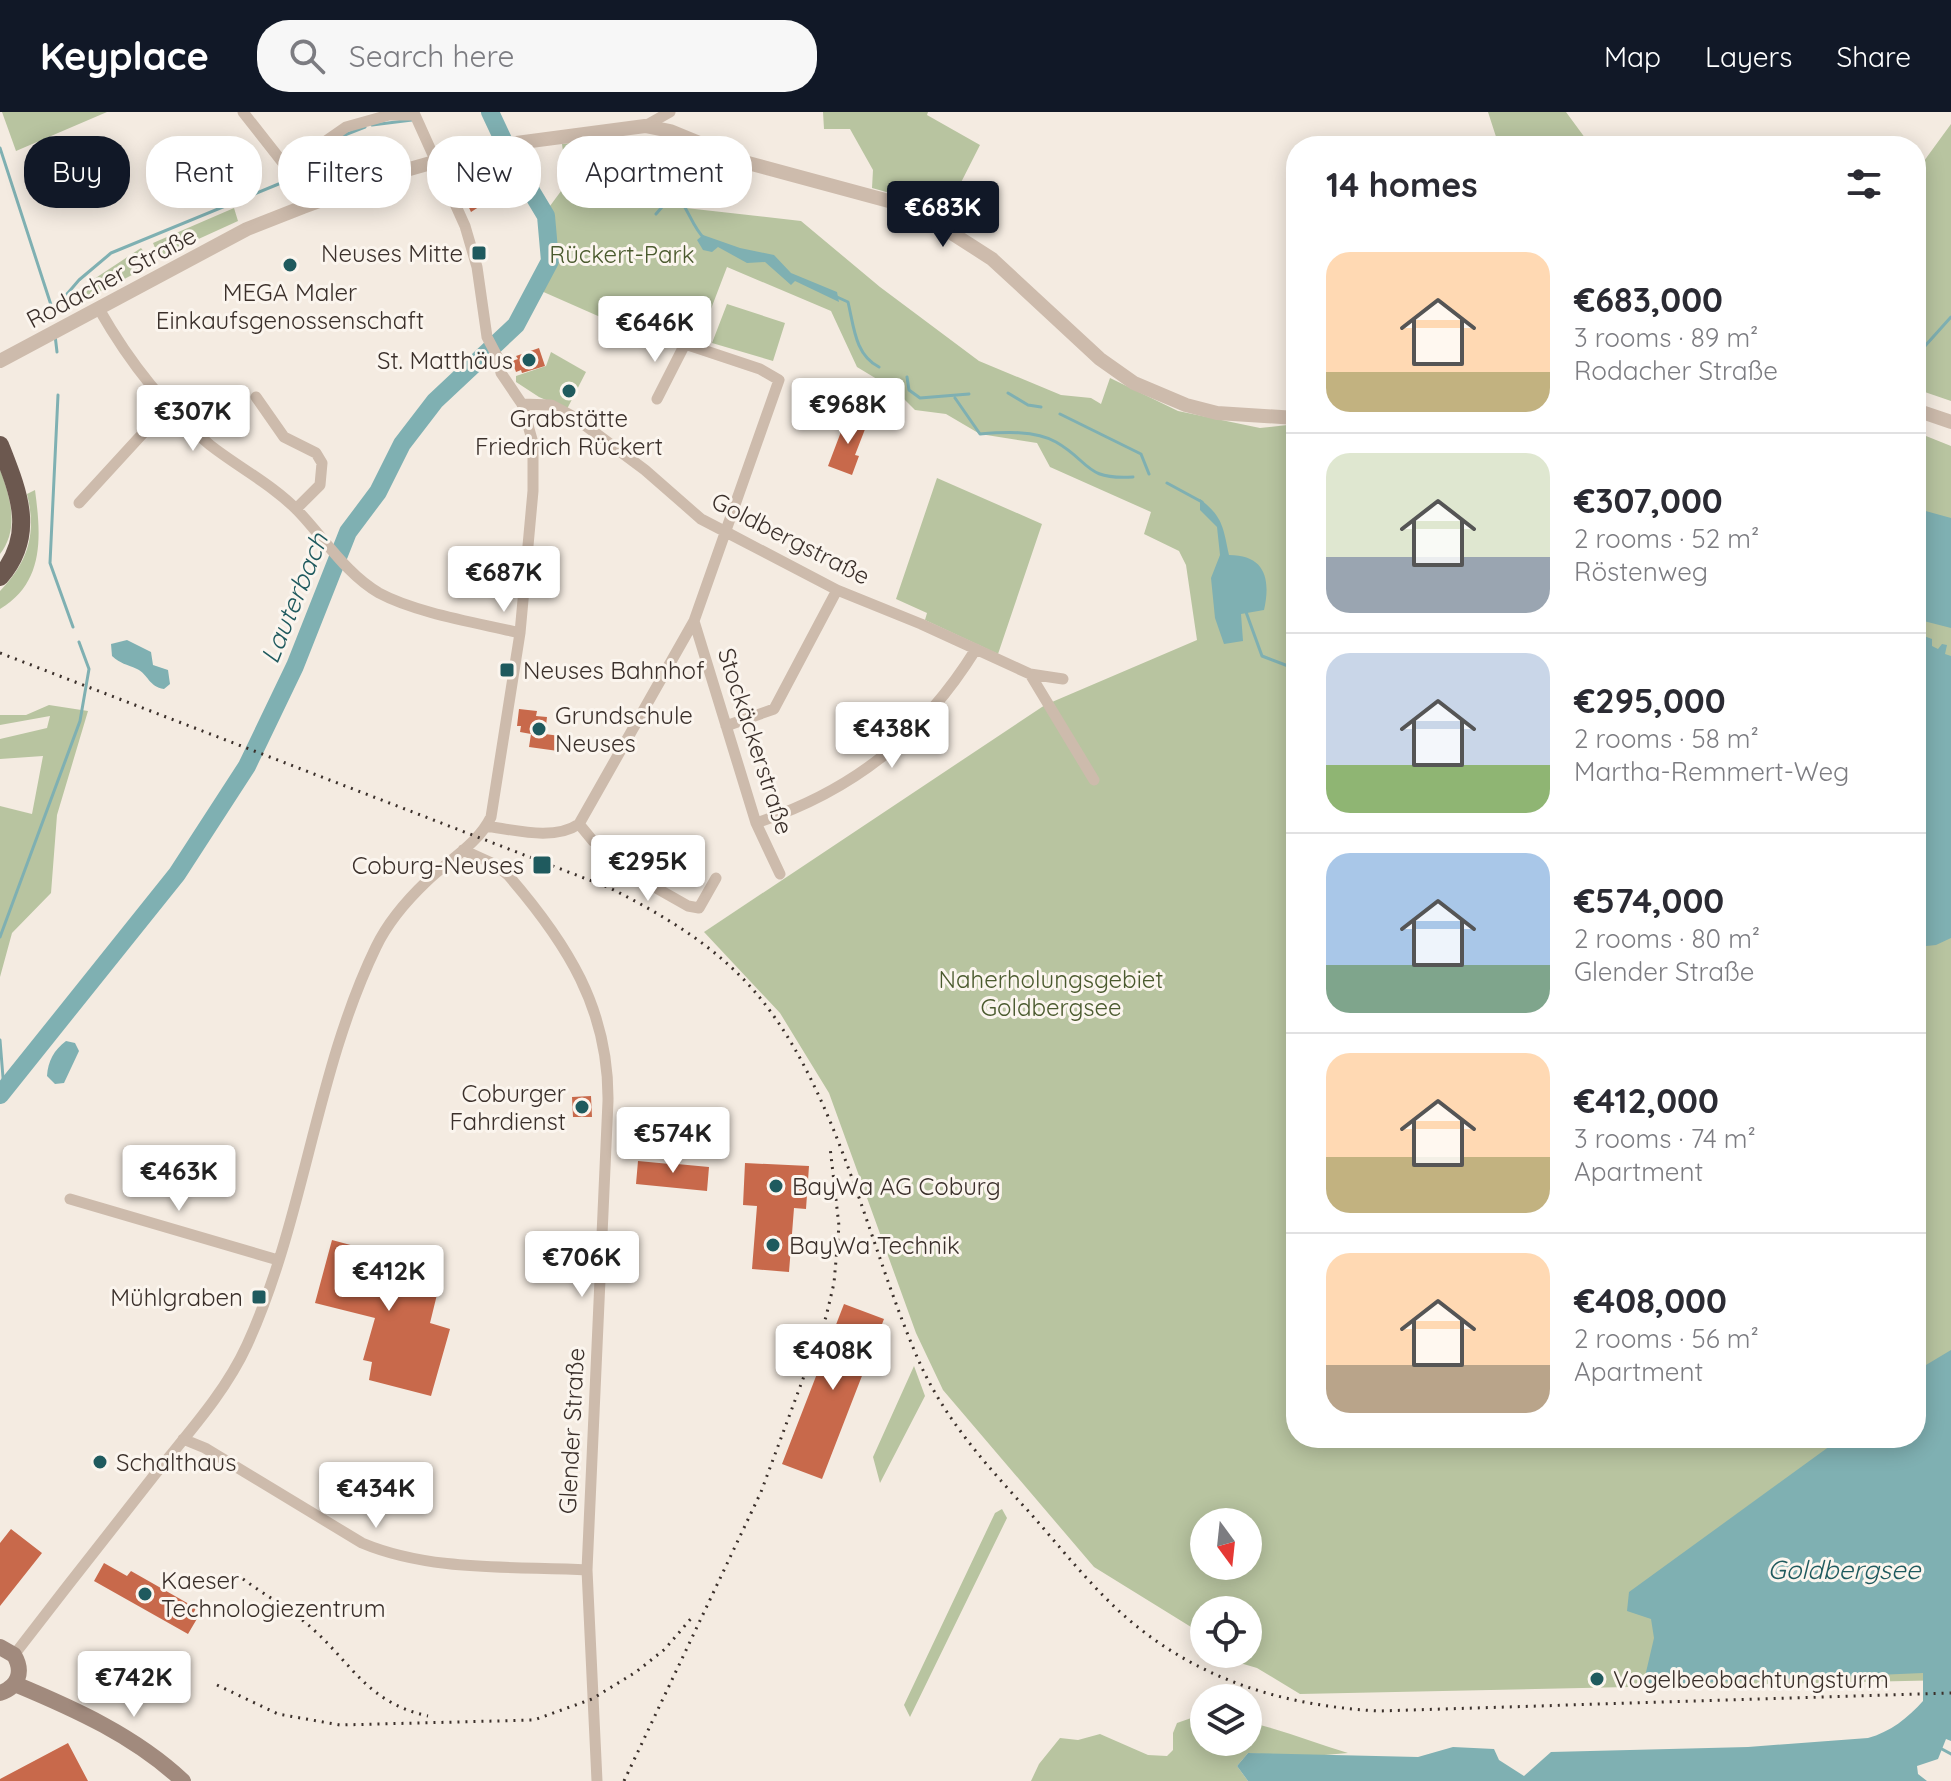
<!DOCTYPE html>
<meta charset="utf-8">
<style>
:root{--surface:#fff;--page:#f7f7f7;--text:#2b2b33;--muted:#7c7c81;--line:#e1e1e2;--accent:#111827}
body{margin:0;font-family:Quicksand,sans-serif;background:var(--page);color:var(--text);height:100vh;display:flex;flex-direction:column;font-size:30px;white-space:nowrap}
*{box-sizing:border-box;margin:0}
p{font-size:26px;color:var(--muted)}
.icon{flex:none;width:44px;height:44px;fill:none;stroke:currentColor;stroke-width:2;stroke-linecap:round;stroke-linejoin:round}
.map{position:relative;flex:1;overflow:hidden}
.side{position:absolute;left:1286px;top:24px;width:640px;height:1312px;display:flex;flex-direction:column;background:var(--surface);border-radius:32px;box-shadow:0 4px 20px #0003}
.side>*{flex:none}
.banner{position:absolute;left:24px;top:24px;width:760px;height:72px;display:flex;gap:16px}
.needle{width:52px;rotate:165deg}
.tools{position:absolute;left:1190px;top:1396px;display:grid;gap:16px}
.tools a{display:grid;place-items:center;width:72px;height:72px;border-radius:50%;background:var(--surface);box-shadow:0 4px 20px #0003;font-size:40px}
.price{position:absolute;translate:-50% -68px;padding:0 18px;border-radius:8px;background:#fff;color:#222;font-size:26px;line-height:52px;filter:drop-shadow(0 2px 4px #0008)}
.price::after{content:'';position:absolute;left:50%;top:48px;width:24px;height:18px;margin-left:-12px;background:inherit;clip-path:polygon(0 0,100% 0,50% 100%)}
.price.on{background:var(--accent);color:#fff}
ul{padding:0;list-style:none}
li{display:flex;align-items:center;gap:24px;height:200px;padding:0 40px}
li+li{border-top:2px solid var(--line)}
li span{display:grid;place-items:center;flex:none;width:224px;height:160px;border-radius:24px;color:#555}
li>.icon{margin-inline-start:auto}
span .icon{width:96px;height:96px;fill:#fffc;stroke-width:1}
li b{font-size:34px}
h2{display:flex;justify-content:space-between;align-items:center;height:96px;padding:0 40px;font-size:34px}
.tag{padding:0 28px;border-radius:32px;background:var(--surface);box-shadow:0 4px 20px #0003;font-size:28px;line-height:72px}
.tag.on{background:var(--accent);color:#fff}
header{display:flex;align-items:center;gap:48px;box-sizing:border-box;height:112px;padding:0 40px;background:var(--accent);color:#fff}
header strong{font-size:38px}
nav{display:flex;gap:44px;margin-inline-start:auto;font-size:28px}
.search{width:560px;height:72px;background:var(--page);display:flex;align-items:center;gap:20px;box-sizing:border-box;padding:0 28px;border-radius:32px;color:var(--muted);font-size:30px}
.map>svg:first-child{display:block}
.green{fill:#b8c4a0;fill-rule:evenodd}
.water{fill:#7fb0b2}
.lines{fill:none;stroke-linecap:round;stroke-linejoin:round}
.stream{stroke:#7fb0b2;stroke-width:3}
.river{stroke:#7fb0b2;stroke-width:18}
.building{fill:#c8694b}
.minor{stroke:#cdbbac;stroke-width:11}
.tertiary{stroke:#cdbbac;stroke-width:14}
.secondary{stroke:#a18a7d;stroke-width:16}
.trunk{stroke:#6c584f;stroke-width:18}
.rail{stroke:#3b302b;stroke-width:3;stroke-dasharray:2 6;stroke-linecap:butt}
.poi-dot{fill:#1f5a5e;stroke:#fbf5ee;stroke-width:3}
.labels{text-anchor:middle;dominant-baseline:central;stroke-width:6;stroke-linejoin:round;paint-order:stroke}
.poi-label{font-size:24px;fill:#3b302b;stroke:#fbf5ee;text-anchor:start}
.park-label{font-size:24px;fill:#4a5a2e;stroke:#fbf5ee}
.street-label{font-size:24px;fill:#3b302b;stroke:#fbf5ee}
.water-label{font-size:26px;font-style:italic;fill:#1f5a5e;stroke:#fbf5ee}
</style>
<header>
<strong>Keyplace</strong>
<div class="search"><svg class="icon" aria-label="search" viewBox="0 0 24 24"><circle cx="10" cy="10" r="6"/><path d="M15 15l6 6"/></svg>Search here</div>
<nav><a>Map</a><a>Layers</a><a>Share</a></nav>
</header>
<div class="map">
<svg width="1951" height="1669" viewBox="0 0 1951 1669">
<rect width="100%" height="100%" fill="#f4ebe1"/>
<path class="green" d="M2,0H107L16,39Z
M823,0H928L927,3L980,33L944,104L908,86L872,76L873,58L850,17H824Z
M1488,0H1566L1591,34H1499Z
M1951,12V289L1916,277V60Z
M623,25L661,70L679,80L668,94L801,109L880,175L979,249L1061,283L1091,286L1101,292L1110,266L1178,299L1260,316L1296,312V1326H1916V320L1951,334V1568L1300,1582L1257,1556L1213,1543L1248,1542V1498H1204V1523L1094,1455L943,1278L916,1221L829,981L780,901L704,820L1045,593L1197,528L1186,453L1179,439L1144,422L1151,400L1050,355L1037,331L980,322L946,302L915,298L895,278L857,255L831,199L727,155L698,231L685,232L598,204L539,178L555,145L547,98L567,71L562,32ZM1204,1410H1248V1454H1204Z
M234,96L238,109L159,145L153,131Z
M141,136L153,152L88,186L82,175Z
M727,192L785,211L773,249L712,231Z
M551,240L586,260L567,297L539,285L516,270V264L546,254Z
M0,357C10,385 20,416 0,442Z
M937,366L1042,412L998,542L925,508L927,501L896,487Z
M35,378C41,424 45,470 0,497V479C28,450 37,422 27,382Z
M49,593L88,599L57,703L51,781L12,821L0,865V694L32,702L43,644L0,647V627L47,616L50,604L0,613V603H26Z
M914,1254L925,1284L880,1371L873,1345Z
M1002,1397L1007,1406L910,1605L904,1593L995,1401Z
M1197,1604H1204V1630H1248V1610C1283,1618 1314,1631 1348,1641L1301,1645L1248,1641L1237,1654L1248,1669H1031L1039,1652L1060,1626L1078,1628L1100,1622L1148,1643L1167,1644L1173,1638V1621L1177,1611Z"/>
<path class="water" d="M703,123L740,136L774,143L791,161L837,180L839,190L795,169L791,173L765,150L747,151L718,135L712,140L703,138L697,128Z
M1200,387C1223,405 1223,415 1229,443C1265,443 1271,467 1264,498L1241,502L1243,529L1224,532L1215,506L1211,466L1220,443L1217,415L1200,398Z
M1922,398L1951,406V516L1916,507V415Z
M1916,521L1932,527V534L1938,537L1942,532L1947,533L1945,542L1951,544V826L1936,833L1916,835Z
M127,528L151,540L153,553L168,558L170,572L164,577C149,575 148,562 137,557C126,552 121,552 112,544L111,532Z
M66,929L75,931L79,939L64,971L55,972L47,964C48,949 54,938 66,929Z
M1951,1238V1629L1946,1627L1938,1647L1917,1654L1918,1662L1927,1669H1248L1237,1654L1248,1641L1418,1645L1453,1635L1494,1637L1499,1648L1524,1664L1551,1640L1748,1635L1868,1626C1890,1620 1908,1606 1923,1589V1561L1643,1573L1654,1526L1651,1507L1627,1499L1629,1480L1841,1326H1916V1259Z"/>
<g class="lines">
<path class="stream" d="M372,13L412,8
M342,24L365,15
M611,24C629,44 654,59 673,79C688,94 692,115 704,126
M0,36L52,196
M665,90L672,80
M656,102L662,95
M837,185L848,190C854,215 855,243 879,255
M55,196L79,168L111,141L281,71L323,37
M55,223L57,240
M1916,244L1951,205
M907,265L909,278L920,286L969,282
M1008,281L1028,293L1041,295
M58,283L50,451L73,515
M955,286L980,322C1003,320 1035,318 1056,330C1091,350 1084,368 1133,365
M1060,302L1141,342L1149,362
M1167,371L1202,390
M1246,500L1262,544L1296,557
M0,825L80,609L89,557L79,530
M0,928L4,978
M1940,1636L1951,1642"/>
<path class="river" d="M0,983L177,762L247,654L295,554L348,420L378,380L402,332L435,289L516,213L550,149L546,104L513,49L490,0"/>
</g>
<path class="building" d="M502,44L514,61L516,71L471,100L458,72L471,64L474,69L491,56L486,49Z
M539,236L545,254L522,261L521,258L516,260L512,249L518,247L516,244Z
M847,304L867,312L855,343L859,344L852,363L828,354Z
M519,597L537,599L536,604L547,605L545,622L560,624L558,639L529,635L531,622L520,620L521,614H517Z
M591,984L592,1005H573L572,985Z
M670,1047H678L677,1052L709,1055L707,1079L636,1072L638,1049L670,1052Z
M745,1051L809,1054L806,1097L794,1096L789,1160L752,1157L757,1094L743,1093Z
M332,1128L443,1158L430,1211L450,1217L431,1284L369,1268L372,1250L363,1248L375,1206L315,1191Z
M844,1192L884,1207L822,1367L782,1352Z
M11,1417L42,1441L0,1494V1431Z
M104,1451L127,1464L131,1459L196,1496L193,1502L198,1505L188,1522L94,1469Z
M68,1631L88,1669H0V1667Z"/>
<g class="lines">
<path class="minor" d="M243,0L287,56L303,95
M645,14L670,0
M99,197C128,248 164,295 210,333C238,355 273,373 298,399C324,426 346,462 379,481C416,501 478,511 520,521
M256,285L284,325L316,341L322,351L320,373L296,397
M522,292L551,293L574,305L645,358L701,407L726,420L837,478L921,512L1030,562L1063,567
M79,391L168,294
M694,509L756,711L780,762
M1030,562L1094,668
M726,614L774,597L837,478
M756,711C853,679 922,624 976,537
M579,712L593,729L630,744L658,777L688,794L699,796L716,766
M486,714C515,718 554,729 579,712L694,509L779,268L760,257L685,232L657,287
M463,738L496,753L508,763C567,831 609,897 608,989L587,1458L597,1669
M70,1087L278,1148
M183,1327L205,1336L362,1431C431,1460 513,1454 587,1458
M14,1543C61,1482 108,1422 156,1361C188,1321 225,1281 247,1233C305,1106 315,961 376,835C388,810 407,788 427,769C449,748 478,732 491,705L520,521L533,379V331L522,292L501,261L498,246L487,225L477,155L465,114L415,3H389L346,15L287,56"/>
<path class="tertiary" d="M0,249L247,117L303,95L399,60L452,45L508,32L645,14L670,19L748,51L911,95L992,147L1100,247L1134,271L1186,293L1217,301L1296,306
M1916,298L1951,310"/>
<path class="secondary" d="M0,1535L14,1543C24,1560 18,1575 0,1581
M15,1572C75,1597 135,1624 183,1669"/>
<path class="trunk" d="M0,333C18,379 37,422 0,465"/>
<path class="rail" d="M0,541L610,776C661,802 709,830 748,872C838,970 867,1135 922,1256C948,1311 989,1356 1030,1401C1062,1437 1092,1476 1128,1507C1200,1569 1286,1594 1379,1599L1951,1581
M243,1467C266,1484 294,1499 315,1519C354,1555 369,1591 428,1604
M217,1573L278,1602L340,1613L534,1608L592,1587L636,1560L665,1537L694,1503
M624,1669L761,1380L826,1205L834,1171L839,1114L830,1035"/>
</g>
<g class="poi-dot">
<rect x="471" y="133" width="16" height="16" rx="4"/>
<circle cx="290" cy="153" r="8"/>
<circle cx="529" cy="248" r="8"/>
<circle cx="569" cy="279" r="8"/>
<rect x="499" y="550" width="16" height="16" rx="4"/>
<circle cx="539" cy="617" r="8"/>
<rect x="532" y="743" width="20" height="20" rx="4"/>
<circle cx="582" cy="995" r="8"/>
<circle cx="776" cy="1074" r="8"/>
<circle cx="773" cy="1133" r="8"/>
<rect x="251" y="1177" width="16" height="16" rx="4"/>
<circle cx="100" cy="1350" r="8"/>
<circle cx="145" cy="1482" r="8"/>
<circle cx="1597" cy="1567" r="8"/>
</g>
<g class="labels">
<g class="poi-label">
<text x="463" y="141" text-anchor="end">Neuses Mitte</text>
<text x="290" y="180" text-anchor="middle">MEGA Maler<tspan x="290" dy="28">Einkaufsgenossenschaft</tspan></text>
<text x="513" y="248" text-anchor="end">St. Matthäus</text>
<text x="569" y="306" text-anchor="middle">Grabstätte<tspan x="569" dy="28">Friedrich Rückert</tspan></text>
<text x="523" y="558">Neuses Bahnhof</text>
<text x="555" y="603">Grundschule<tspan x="555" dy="28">Neuses</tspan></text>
<text x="524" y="753" text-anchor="end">Coburg-Neuses</text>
<text x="566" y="981" text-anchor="end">Coburger<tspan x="566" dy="28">Fahrdienst</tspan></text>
<text x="792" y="1074">BayWa AG Coburg</text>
<text x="789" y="1133">BayWa Technik</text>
<text x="243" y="1185" text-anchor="end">Mühlgraben</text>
<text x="116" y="1350">Schalthaus</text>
<text x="161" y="1468">Kaeser<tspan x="161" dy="28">Technologiezentrum</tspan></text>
<text x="1613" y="1567">Vogelbeobachtungsturm</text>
</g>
<g class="park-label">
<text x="622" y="142">Rückert-Park</text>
<text x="1051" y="867">Naherholungsgebiet<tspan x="1051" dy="28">Goldbergsee</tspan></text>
</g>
<g class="street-label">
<text transform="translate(111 165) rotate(-28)">Rodacher Straße</text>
<text transform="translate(791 426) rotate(27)">Goldbergstraße</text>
<text transform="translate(756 629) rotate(72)">Stockäckerstraße</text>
<text transform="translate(571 1319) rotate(-87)">Glender Straße</text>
</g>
<g class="water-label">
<text transform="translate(294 486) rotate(-68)">Lauterbach</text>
<text x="1844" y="1457">Goldbergsee</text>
</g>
</g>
</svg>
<div class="tools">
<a><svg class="needle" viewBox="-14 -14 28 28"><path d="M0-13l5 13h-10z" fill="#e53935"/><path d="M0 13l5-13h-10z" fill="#7c7c81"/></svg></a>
<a><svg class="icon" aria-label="locate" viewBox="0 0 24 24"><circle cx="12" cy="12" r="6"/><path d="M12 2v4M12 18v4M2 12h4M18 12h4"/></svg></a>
<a><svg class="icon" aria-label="layers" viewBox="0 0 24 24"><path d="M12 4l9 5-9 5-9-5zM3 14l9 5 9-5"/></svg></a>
</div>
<b class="price on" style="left:943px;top:137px">€683K</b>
<b class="price" style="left:655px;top:252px">€646K</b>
<b class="price" style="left:848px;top:334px">€968K</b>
<b class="price" style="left:193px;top:341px">€307K</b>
<b class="price" style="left:504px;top:502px">€687K</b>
<b class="price" style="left:892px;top:658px">€438K</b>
<b class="price" style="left:648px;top:791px">€295K</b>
<b class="price" style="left:673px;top:1063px">€574K</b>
<b class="price" style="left:179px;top:1101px">€463K</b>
<b class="price" style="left:582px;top:1187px">€706K</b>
<b class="price" style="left:389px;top:1201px">€412K</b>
<b class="price" style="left:833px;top:1280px">€408K</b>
<b class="price" style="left:376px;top:1418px">€434K</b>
<b class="price" style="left:134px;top:1607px">€742K</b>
<div class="banner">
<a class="tag on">Buy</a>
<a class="tag">Rent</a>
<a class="tag">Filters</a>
<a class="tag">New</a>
<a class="tag">Apartment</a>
</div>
<section class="side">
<h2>14 homes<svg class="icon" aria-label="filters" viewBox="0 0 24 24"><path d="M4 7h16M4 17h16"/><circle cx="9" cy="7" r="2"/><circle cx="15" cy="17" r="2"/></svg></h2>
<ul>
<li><span style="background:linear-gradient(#ffd9b3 75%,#c2b280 0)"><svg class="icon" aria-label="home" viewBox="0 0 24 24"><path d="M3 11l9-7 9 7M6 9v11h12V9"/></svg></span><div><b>€683,000</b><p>3 rooms · 89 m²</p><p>Rodacher Straße</p></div></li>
<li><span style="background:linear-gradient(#dfe7d0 65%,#9aa5b1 0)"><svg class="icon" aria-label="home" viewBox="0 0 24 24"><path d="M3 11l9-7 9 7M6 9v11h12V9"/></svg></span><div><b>€307,000</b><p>2 rooms · 52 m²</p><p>Röstenweg</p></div></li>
<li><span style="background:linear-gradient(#c9d6e8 70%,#8fb573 0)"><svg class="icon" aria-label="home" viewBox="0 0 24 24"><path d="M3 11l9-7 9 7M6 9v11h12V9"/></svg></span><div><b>€295,000</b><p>2 rooms · 58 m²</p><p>Martha-Remmert-Weg</p></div></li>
<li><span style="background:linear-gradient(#a9c7e8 70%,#7fa58c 0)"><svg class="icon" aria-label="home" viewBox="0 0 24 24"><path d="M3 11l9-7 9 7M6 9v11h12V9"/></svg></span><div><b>€574,000</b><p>2 rooms · 80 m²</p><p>Glender Straße</p></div></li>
<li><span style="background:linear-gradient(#ffd9b3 65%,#c2b280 0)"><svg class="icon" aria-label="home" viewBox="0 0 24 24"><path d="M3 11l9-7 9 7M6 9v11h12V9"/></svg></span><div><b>€412,000</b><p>3 rooms · 74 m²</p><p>Apartment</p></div></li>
<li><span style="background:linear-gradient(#ffd9b3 70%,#b9a48a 0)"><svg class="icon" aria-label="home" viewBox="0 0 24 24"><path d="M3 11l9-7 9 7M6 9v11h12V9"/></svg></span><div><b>€408,000</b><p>2 rooms · 56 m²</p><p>Apartment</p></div></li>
</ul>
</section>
</div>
